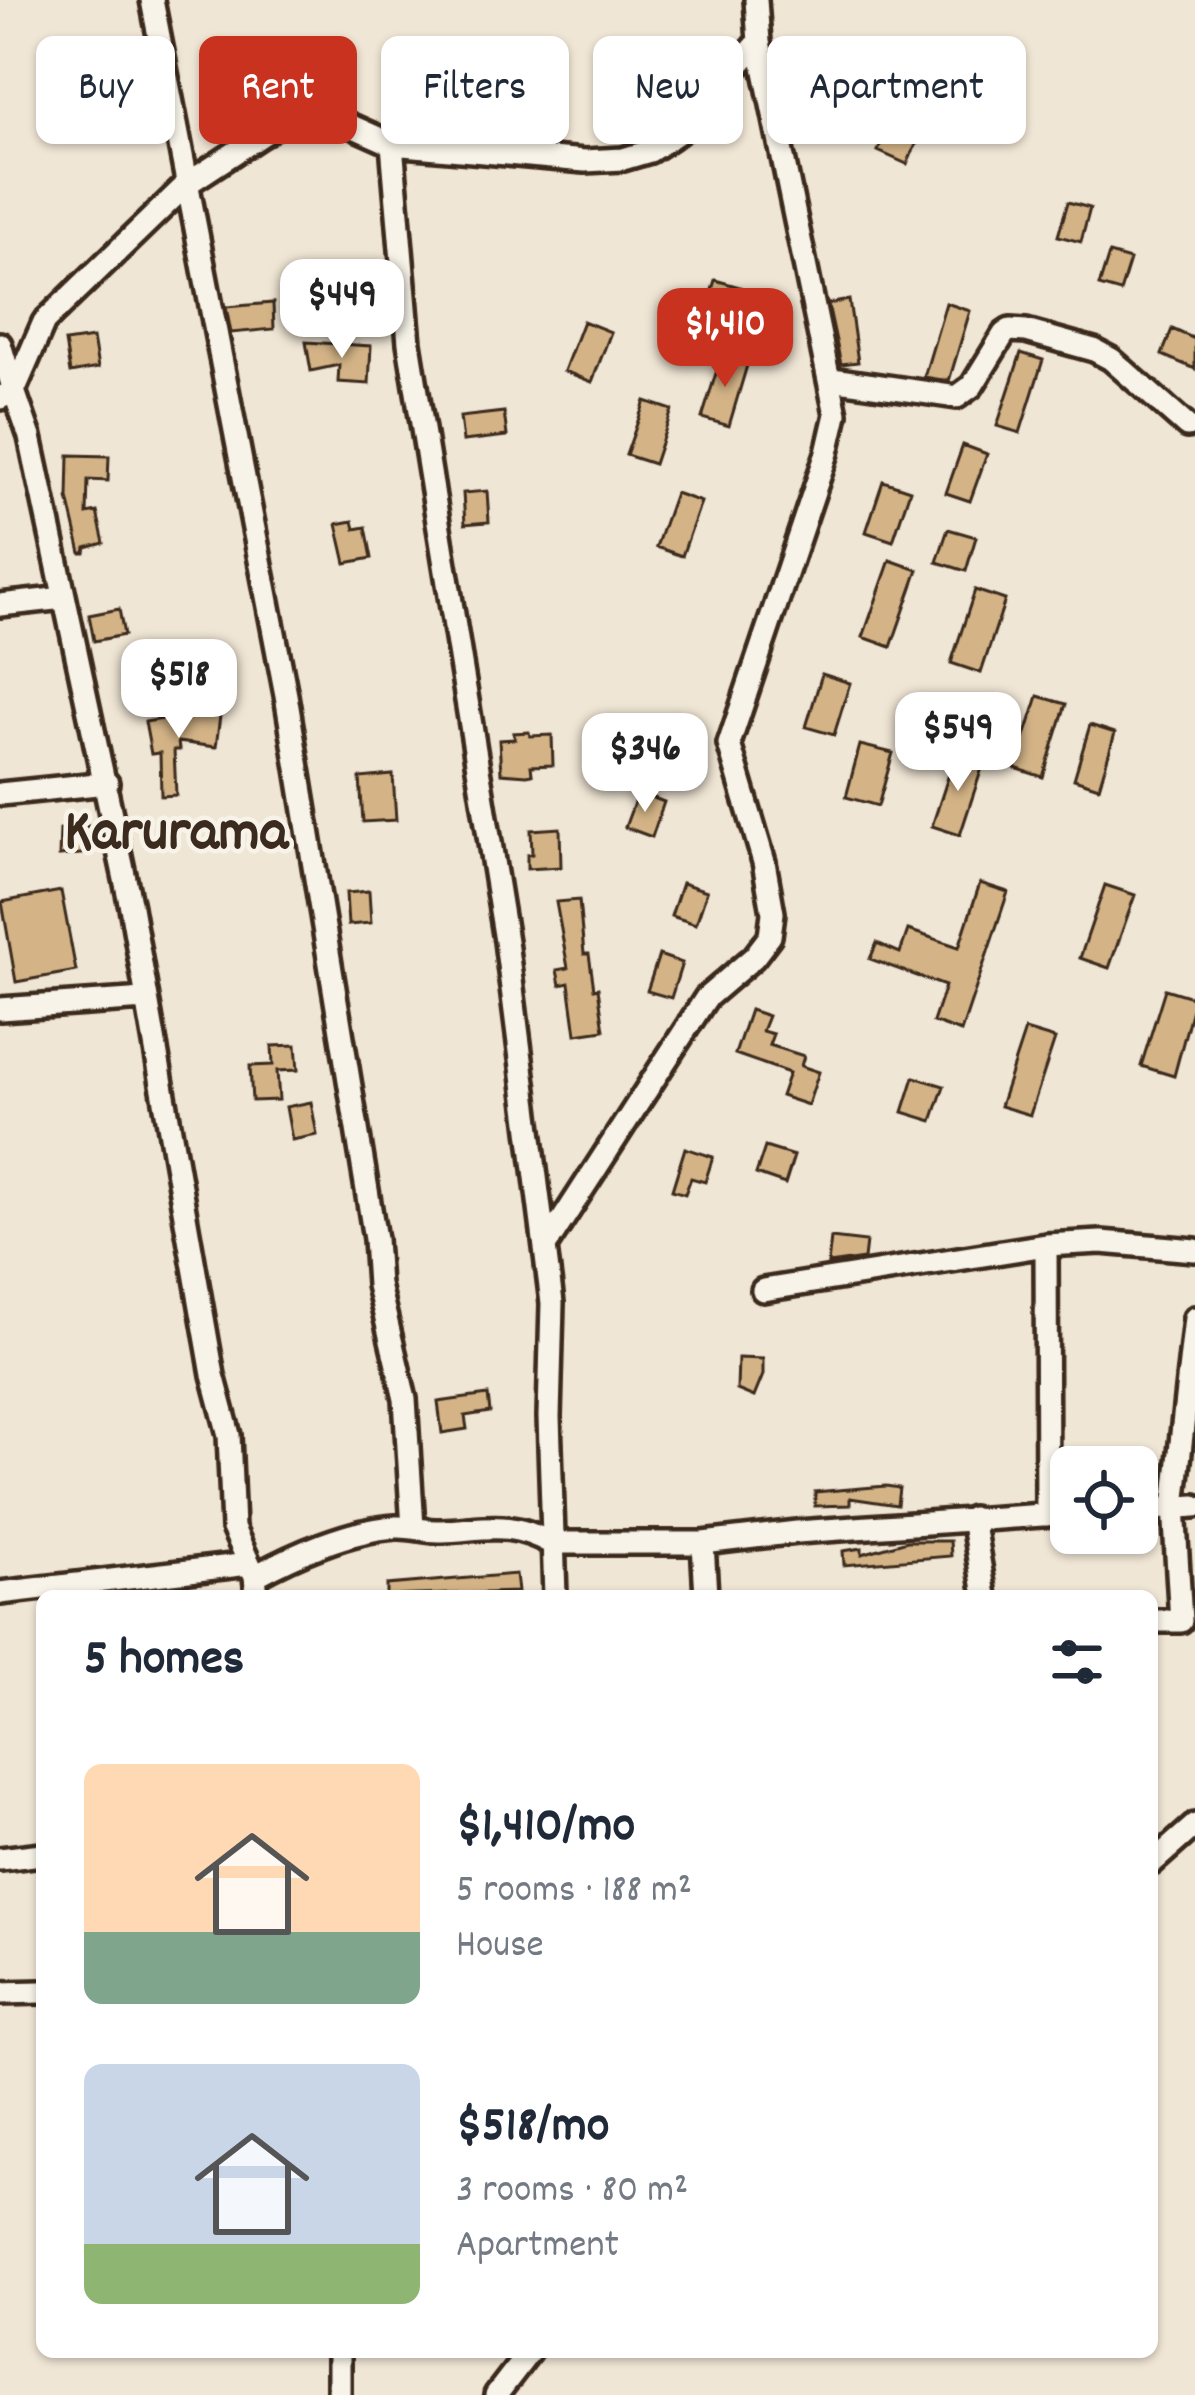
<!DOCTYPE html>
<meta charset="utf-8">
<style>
:root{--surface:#fff;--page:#f2f2f3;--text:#1f2937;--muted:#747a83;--accent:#c8321e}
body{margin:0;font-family:Dekko,sans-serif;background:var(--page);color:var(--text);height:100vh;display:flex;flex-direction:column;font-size:45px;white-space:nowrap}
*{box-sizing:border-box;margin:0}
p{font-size:39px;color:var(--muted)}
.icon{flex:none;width:66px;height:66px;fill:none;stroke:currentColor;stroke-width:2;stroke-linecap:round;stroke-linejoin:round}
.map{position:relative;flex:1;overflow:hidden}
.details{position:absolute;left:36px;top:1590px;width:1122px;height:768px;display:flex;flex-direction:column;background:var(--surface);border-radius:18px;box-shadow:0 3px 9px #0004}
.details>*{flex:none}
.hud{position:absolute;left:36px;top:36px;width:1125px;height:108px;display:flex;gap:24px}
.tools{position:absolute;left:1050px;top:1446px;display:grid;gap:24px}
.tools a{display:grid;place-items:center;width:108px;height:108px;border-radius:18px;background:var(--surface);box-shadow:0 3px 9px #0004;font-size:60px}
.price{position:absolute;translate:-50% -102px;padding:0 27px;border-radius:24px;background:#fff;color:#222;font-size:39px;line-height:78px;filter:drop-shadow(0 3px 6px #0008)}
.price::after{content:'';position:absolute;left:50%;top:72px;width:36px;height:27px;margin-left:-18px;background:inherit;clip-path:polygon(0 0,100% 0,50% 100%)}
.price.on{background:var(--accent);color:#fff}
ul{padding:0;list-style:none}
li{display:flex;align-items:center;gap:36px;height:300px;padding:0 48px}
li span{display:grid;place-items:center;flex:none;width:336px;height:240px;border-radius:18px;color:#555}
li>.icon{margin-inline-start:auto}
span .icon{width:144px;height:144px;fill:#fffc;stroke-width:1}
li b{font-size:51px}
h2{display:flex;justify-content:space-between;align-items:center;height:144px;padding:0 48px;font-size:51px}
.tag{padding:0 42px;border-radius:18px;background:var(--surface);box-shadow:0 3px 9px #0004;font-size:42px;line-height:108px}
.tag.on{background:var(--accent);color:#fff}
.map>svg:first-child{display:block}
.building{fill:#d4b487;stroke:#3b2a1e;stroke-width:3}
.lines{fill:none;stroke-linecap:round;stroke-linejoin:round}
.minor-casing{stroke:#3b2a1e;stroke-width:30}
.minor{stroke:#f7f3e8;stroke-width:21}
.labels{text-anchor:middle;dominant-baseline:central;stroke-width:9;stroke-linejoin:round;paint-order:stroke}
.district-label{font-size:60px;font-weight:bold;fill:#3b2a1e;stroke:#f7f3e8}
</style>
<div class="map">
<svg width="1195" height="2395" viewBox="0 0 1195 2395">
<rect width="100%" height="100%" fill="#f0e6d5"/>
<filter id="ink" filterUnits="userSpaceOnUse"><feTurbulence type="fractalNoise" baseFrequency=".00833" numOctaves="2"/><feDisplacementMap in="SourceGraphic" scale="24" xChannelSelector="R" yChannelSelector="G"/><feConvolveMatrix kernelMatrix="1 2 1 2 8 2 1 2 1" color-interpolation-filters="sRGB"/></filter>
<g filter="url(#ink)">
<path class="building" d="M901,102L930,115L907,164L878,151Z
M1068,202L1090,208L1081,242L1058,236Z
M1109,254L1130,260L1120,292L1099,286Z
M715,280L740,287L726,337L700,329Z
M849,300L858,362L841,364L828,304Z
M273,303L274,329L231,333L226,307Z
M946,303L970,311L949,381L924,377Z
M583,321L611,332L592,382L564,371Z
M1172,329L1195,339V369L1162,355Z
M93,338L98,368L70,373L65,342Z
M306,342L371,346L369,384L338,382L339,365L311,371Z
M1021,353L1043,360L1020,433L997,426Z
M722,354L748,362L729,426L702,418Z
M645,401L672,410L654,464L626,455Z
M504,412L507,436L463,441L460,417Z
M963,445L987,454L970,501L946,493Z
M69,455L109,456L108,481L88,480L87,514L97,512L104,543L86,548L85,553H81L68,498Z
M883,481L910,490L893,541L866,532Z
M487,491L489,522L465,524L463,493Z
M675,493L701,502L682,556L656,547Z
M353,521L355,529L366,527L372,558L346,563L337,524Z
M948,529L976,537L966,571L937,562Z
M890,560L918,570L891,647L863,637Z
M975,590L1005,600L981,673L951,663Z
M119,609L124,635L94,641L89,615Z
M822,674L850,683L834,735L806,727Z
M1038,696L1066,704L1043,777L1015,768Z
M198,713L220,716L216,747L178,742L179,750H174L176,795L161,796L160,753L151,754L145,722Z
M1090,725L1115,733L1099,787L1074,779Z
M529,732L530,736L552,735L553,765L531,766L532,774L527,775L501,773L499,740L515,739L513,733Z
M600,743L626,752L614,784L588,774Z
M860,745L893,753L878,806L846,797Z
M956,753L984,762L960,835L932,826Z
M393,775L396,820L363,822L360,778Z
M638,792L664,802L652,837L625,827Z
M90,826L92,853L59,856L60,829Z
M560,828L561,867L527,869V855L532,854L531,830Z
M682,883L707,891L696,924L671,916Z
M980,883L1008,892L961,1032L933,1022L945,986L870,959L877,943L900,953L908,930L959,947Z
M1105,885L1135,895L1109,968L1080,958Z
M61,891L76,971L16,982L2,902Z
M369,891L371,923L348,925L346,893Z
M579,900L584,954H589L594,989L598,988L604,1030L576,1034L569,983L560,985L557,970L568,968L556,902Z
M659,955L682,963L671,998L647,991Z
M1165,989L1195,998L1174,1076L1141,1066Z
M750,1010L768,1016L762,1031L773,1034L769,1045L804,1056L801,1066L819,1072L808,1105L781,1096L789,1073L735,1054Z
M1025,1030L1055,1039L1030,1115L1000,1106Z
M296,1045L298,1070L277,1071L279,1100L252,1101L250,1066L273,1065L272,1046Z
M914,1077L944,1086L932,1121L903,1112Z
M311,1102L317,1135L292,1140L286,1107Z
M765,1147L794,1156L785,1184L756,1174Z
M685,1148L713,1157L705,1182L691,1178L685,1194L672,1190Z
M831,1238L866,1242L864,1259L828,1264Z
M738,1358L763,1359V1375L754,1397L737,1390Z
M488,1395L490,1412L465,1416L467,1429L442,1433L438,1402Z
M886,1486L899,1488L897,1505L850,1498V1505L815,1506V1492Z
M950,1541L951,1556L844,1565L843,1551L862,1548V1554L907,1541Z
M516,1574L518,1592L387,1596V1585Z"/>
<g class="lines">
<defs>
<path id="minor" d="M152,0L286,695L375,1239L378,1285L405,1399L413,1528
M392,144L409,343L506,941L552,1303L549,1417L555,1596
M0,344L14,391L0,398
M832,379L957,397L972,386L1004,334L1010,330L1026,331L1094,350L1111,359L1187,426
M0,605L64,598
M0,794L107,783
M0,1009L145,999
M1046,1245L1047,1515
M545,1247L706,998L754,957L770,936L773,913L764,862L729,744L827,453L836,414L759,42L756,0
M763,1290L1046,1245L1101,1242L1195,1250
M1137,1510L1195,1506
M972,1518L985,1596
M703,1543L706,1596
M255,1576C295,1554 350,1530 396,1527C412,1526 426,1532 442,1531C487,1529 509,1520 551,1543H703L797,1532L1071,1513
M0,1593L249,1564
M257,1596L255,1576L233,1528L229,1435L213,1375L131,907L30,437L14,391L44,322L187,184L277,125L317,117L338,120L392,144L585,161L623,159L650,151L679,132L759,42
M1152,1621H1181L1174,1506L1195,1318
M0,1859L42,1854
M1152,1863L1195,1825
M0,1993L42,1992
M339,2395V2352
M496,2395L529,2352"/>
</defs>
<use href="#minor" class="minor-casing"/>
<use href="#minor" class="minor"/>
</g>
</g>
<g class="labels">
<g class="district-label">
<text x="176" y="836">Karurama</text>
</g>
</g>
</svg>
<div class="tools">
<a><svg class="icon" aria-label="locate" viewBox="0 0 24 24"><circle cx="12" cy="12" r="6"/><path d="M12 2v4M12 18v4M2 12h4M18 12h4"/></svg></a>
</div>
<b class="price" style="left:342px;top:361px">$449</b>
<b class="price on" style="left:725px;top:390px">$1,410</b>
<b class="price" style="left:179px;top:741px">$518</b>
<b class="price" style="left:958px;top:794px">$549</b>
<b class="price" style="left:645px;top:815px">$346</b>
<div class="hud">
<a class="tag">Buy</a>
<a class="tag on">Rent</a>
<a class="tag">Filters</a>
<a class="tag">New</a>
<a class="tag">Apartment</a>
</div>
<section class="details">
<h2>5 homes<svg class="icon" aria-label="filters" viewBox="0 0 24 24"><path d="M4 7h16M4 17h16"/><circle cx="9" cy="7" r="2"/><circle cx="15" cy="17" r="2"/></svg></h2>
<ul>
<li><span style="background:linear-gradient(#ffd9b3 70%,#7fa58c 0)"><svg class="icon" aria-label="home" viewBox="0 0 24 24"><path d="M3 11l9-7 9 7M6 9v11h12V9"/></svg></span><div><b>$1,410/mo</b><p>5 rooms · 188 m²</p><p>House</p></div></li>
<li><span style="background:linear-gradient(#c9d6e8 75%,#8fb573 0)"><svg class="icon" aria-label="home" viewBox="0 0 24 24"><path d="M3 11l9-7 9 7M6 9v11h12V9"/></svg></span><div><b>$518/mo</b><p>3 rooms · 80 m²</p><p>Apartment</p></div></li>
</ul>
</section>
</div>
